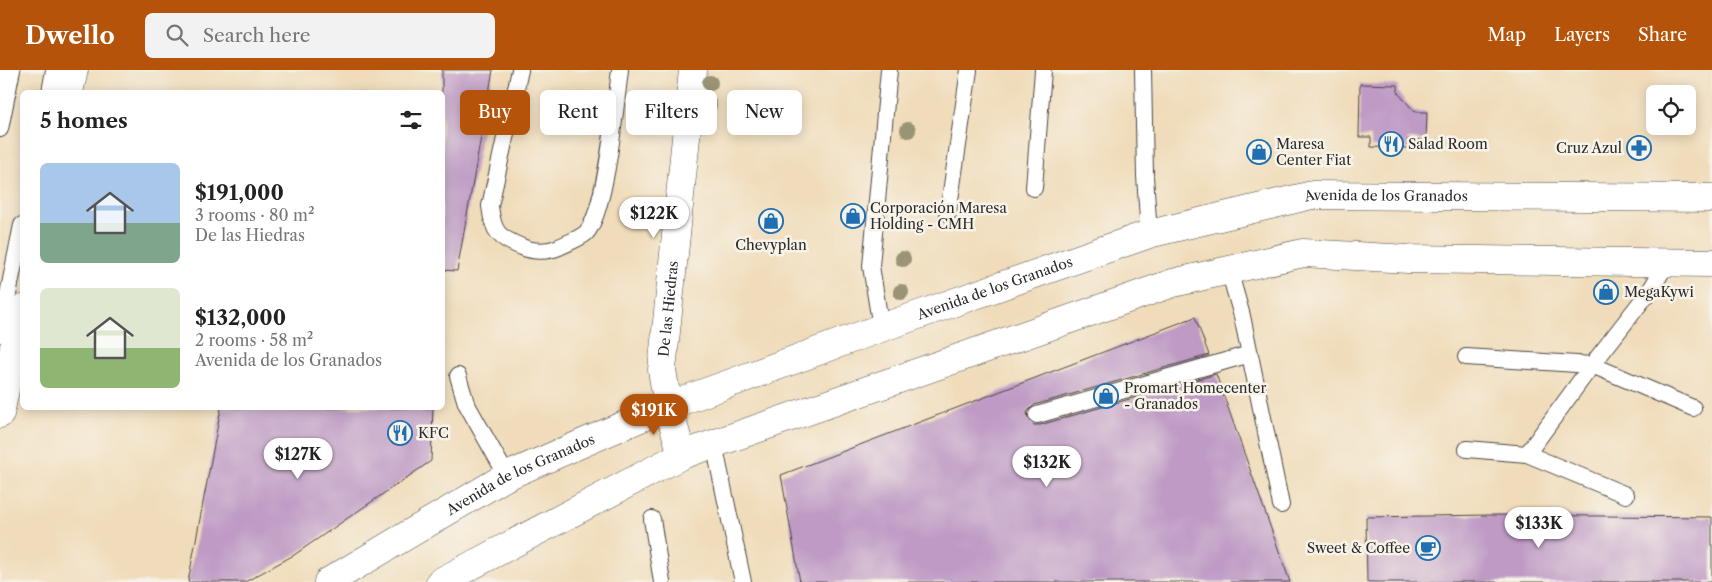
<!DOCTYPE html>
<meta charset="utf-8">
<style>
:root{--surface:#fff;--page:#f2f2f2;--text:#222;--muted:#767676;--accent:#b45309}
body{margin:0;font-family:"Libre Caslon Text",serif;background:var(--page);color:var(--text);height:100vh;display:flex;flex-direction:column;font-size:19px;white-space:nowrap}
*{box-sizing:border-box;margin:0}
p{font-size:16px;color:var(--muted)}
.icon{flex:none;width:28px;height:28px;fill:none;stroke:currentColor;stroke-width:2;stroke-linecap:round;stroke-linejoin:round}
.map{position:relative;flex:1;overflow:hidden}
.details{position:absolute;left:20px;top:20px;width:425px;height:320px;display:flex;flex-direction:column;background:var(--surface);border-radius:8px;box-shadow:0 2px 12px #0003}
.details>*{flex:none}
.guide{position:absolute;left:460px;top:20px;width:475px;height:45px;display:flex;gap:10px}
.controls{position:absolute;left:1646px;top:15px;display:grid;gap:10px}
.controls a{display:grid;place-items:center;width:50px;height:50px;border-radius:8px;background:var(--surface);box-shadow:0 2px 12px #0003;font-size:25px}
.price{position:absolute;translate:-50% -42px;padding:0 11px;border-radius:18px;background:#fff;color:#222;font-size:16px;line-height:32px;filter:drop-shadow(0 1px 2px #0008)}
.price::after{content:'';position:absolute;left:50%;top:30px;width:15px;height:11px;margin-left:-8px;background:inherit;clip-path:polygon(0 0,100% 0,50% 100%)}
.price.on{background:var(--accent);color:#fff}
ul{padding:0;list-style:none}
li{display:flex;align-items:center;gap:15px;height:125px;padding:0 20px}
li span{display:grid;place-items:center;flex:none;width:140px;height:100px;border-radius:8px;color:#555}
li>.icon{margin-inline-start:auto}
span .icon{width:60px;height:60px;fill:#fffc;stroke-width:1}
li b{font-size:21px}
h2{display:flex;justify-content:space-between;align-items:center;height:60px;padding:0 20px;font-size:21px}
.pill{padding:0 18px;border-radius:8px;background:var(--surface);box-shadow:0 2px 12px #0003;font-size:18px;line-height:45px}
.pill.on{background:var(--accent);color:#fff}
header{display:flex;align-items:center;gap:30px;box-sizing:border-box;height:70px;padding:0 25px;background:var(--accent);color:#fff}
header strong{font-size:24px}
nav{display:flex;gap:28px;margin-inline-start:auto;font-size:18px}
.search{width:350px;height:45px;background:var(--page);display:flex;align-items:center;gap:12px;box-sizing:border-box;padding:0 18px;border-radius:8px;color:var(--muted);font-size:19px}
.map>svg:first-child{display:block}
.building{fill:#be9ac5}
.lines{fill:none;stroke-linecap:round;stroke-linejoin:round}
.service-casing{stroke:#494640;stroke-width:18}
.minor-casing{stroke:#494640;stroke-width:29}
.primary-casing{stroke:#494640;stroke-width:29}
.service{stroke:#fff;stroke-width:16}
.minor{stroke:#fff;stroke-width:28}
.primary{stroke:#fff;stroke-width:28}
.tree{fill:#999476}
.labels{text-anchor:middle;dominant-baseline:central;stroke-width:5;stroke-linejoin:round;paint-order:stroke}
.poi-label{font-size:14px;fill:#2b2b2b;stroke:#f7f3e8;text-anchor:start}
.street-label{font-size:14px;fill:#2b2b2b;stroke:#f7f3e8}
</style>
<header>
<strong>Dwello</strong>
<div class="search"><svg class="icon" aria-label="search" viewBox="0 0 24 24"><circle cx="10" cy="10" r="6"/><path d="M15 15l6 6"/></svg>Search here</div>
<nav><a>Map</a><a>Layers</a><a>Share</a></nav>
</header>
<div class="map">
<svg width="1712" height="512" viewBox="0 0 1712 512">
<rect width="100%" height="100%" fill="#f7f3e8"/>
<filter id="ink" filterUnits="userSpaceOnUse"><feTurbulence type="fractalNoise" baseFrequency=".02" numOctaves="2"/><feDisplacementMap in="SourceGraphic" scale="10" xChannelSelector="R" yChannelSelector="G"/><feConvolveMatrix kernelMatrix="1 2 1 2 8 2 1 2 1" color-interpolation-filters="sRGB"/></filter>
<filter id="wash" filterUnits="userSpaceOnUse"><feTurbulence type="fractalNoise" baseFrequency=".0096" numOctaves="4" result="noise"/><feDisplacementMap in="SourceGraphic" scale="20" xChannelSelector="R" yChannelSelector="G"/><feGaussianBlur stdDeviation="1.12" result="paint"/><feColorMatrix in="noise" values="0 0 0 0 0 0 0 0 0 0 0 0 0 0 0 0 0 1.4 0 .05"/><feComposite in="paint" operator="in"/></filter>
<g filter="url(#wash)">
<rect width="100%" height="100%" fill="#f0dcba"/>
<g id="blocks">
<path class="building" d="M442,0H493L457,201L442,200Z
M1360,14L1398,15V23L1415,42H1427L1426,70L1408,69L1407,78L1371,77V67H1359Z
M1195,247L1209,285L1034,335L1027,342L1028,348L1034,355H1040L1216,304L1290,512H800L781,405Z
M221,338H433L431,391L294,485L245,512H188Z
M1489,445L1712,447V512H1367L1366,447Z"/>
</g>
</g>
<g filter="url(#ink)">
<use href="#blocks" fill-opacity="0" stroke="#494640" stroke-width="1"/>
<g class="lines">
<defs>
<path id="service" d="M520,0L490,136C493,163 498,167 522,177C533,182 548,182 559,177C567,173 579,169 586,163C606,142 616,32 620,0
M1143,0L1145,106L1149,164
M50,22L54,0
M0,59L12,0
M1034,118L1043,0
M948,143L969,0
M1229,200L1242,246L1281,435
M881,258L871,196L889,0
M0,264L22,155
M1466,287L1592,295L1693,338
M458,306L466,333L507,406
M1037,345L1250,284
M714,374L743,512
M1467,379L1527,384
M1626,425L1527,384L1592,295L1651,219L1667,193
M652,449L662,512"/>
<g id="minor">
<path id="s1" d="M682,385L668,336L662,300L693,0"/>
</g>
<g id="primary">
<path d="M0,9L2,0"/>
<path d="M69,22L74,0"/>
<path d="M0,344L22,239"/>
<path id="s2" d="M328,512L507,406L668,336L881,258L1149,164L1312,125L1712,128"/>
<path d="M440,512L682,385L1173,213L1303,183L1408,189L1712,193"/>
</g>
</defs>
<use href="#service" class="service-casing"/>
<use href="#minor" class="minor-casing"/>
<use href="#primary" class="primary-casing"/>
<use href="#service" class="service"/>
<use href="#minor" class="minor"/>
<use href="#primary" class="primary"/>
</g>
<g class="tree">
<circle cx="710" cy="13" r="8"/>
<circle cx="709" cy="35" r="8"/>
<circle cx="908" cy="60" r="8"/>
<circle cx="903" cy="189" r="8"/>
<circle cx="901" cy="222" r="8"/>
</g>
</g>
<defs>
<symbol id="restaurant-ring" viewBox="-11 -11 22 22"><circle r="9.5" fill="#f7f3e8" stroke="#1f6fb2" stroke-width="1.5"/><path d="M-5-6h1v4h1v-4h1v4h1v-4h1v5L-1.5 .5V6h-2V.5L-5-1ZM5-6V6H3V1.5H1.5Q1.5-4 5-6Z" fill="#1f6fb2"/></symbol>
<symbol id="pharmacy-ring" viewBox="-11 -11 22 22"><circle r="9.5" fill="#f7f3e8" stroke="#1f6fb2" stroke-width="1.5"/><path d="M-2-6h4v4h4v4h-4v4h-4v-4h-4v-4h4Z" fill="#1f6fb2"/></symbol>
<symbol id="shop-ring" viewBox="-11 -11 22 22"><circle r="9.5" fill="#f7f3e8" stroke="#1f6fb2" stroke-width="1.5"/><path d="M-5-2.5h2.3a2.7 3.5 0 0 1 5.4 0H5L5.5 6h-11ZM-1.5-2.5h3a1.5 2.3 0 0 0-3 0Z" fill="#1f6fb2"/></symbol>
<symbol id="cafe-ring" viewBox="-11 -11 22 22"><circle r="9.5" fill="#f7f3e8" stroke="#1f6fb2" stroke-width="1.5"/><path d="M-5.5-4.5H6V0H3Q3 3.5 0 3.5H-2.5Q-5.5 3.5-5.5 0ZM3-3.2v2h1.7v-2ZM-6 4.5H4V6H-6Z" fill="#1f6fb2"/></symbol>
</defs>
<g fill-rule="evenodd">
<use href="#restaurant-ring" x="1377" y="60" width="28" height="28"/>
<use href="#pharmacy-ring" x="1625" y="64" width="28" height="28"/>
<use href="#shop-ring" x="1245" y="68" width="28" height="28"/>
<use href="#shop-ring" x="839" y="132" width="28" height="28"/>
<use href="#shop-ring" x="757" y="137" width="28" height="28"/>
<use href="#shop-ring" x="1592" y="208" width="28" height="28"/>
<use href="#shop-ring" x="1092" y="312" width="28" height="28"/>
<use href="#restaurant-ring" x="386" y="349" width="28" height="28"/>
<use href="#cafe-ring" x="1414" y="464" width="28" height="28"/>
</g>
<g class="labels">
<g class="poi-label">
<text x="1276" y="74">Maresa<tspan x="1276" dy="16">Center Fiat</tspan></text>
<text x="1408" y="74">Salad Room</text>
<text x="1622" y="78" text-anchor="end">Cruz Azul</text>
<text x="870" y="138">Corporación Maresa<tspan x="870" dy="16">Holding - CMH</tspan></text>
<text x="771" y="175" text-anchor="middle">Chevyplan</text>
<text x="1624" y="222">MegaKywi</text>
<text x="1124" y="318">Promart Homecenter<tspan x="1124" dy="16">- Granados</tspan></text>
<text x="418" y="363">KFC</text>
<text x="1410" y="478" text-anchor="end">Sweet &amp; Coffee</text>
</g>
<g class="street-label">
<text stroke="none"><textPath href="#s2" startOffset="1136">Avenida de los Granados</textPath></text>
<text stroke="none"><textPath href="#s2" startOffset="731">Avenida de los Granados</textPath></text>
<text stroke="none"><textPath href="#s1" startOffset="149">De las Hiedras</textPath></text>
<text stroke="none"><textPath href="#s2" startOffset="221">Avenida de los Granados</textPath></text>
</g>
</g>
</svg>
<div class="controls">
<a><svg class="icon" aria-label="locate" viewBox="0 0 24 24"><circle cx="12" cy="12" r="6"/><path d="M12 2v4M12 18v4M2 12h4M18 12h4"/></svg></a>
</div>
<b class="price" style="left:654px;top:169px">$122K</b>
<b class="price on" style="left:654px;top:366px">$191K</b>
<b class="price" style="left:298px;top:410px">$127K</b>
<b class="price" style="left:1047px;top:418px">$132K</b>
<b class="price" style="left:1539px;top:479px">$133K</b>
<div class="guide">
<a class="pill on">Buy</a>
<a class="pill">Rent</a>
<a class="pill">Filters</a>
<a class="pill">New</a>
</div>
<section class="details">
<h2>5 homes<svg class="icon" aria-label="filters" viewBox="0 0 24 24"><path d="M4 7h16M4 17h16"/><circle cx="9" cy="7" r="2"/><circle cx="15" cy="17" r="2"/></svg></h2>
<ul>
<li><span style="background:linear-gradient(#a9c7e8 60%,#7fa58c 0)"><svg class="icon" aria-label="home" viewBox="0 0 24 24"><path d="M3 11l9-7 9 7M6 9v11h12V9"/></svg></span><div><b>$191,000</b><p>3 rooms · 80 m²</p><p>De las Hiedras</p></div></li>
<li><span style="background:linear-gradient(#dfe7d0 60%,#8fb573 0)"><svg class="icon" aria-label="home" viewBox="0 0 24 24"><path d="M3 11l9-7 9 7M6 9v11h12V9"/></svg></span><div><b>$132,000</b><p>2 rooms · 58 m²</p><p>Avenida de los Granados</p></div></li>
</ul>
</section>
</div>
